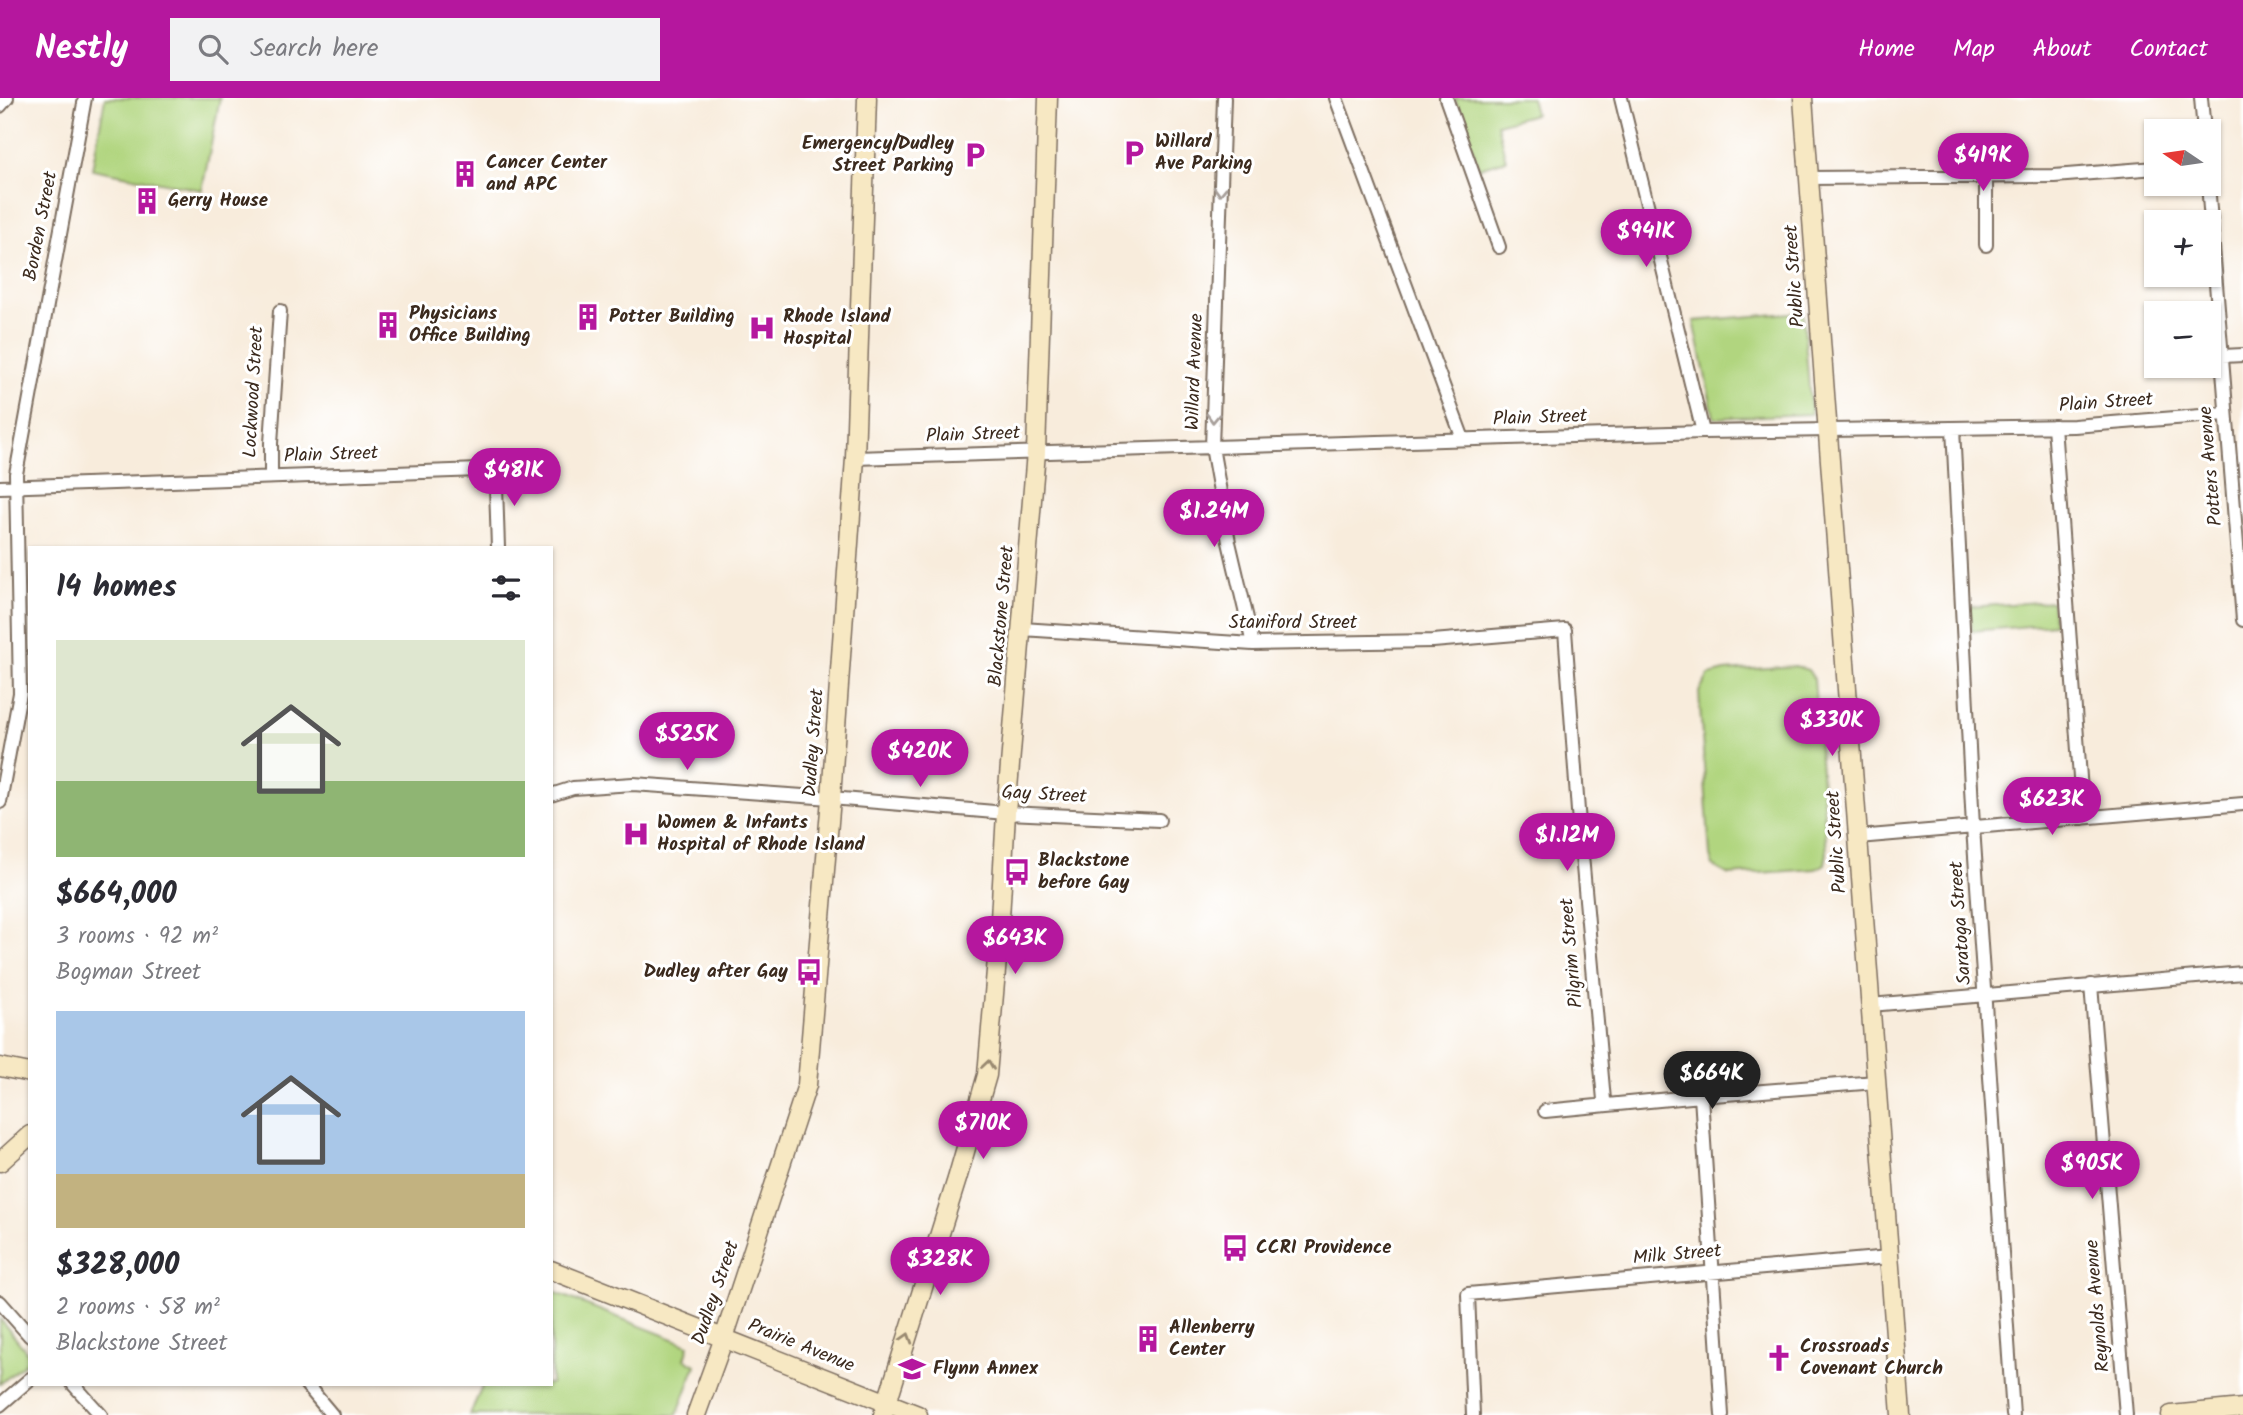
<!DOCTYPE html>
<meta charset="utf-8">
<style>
:root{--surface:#fff;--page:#f2f2f3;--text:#2b2b33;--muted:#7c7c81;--accent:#b5179e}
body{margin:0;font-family:Kalam,sans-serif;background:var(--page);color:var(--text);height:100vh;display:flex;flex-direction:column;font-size:26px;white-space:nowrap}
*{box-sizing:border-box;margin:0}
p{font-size:23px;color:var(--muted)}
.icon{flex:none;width:38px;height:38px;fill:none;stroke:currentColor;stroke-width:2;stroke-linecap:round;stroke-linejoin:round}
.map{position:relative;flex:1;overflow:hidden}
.drawer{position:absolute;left:28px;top:448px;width:525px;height:840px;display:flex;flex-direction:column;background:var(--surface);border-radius:0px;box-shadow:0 2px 5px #0004}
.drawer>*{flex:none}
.needle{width:46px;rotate:283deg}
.tools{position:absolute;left:2144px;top:21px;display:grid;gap:14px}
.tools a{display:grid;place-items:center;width:77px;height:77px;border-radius:0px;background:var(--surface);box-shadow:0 2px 5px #0004;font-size:35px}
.price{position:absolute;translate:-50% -60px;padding:0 16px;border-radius:24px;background:var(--accent);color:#fff;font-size:23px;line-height:46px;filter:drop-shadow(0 2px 4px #0008)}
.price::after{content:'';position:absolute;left:50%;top:42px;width:21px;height:16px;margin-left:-10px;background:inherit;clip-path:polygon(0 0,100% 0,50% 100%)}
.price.current{background:#222;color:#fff}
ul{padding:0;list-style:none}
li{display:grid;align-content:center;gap:14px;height:371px;padding:0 28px}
li span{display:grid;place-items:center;height:217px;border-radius:0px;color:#555}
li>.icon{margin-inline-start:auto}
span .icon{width:126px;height:126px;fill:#fffc;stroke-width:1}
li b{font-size:30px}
h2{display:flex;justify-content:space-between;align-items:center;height:84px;padding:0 28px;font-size:30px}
header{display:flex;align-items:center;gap:42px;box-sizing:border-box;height:98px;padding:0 35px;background:var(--accent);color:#fff}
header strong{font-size:33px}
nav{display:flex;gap:38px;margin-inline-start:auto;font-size:24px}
.search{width:490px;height:63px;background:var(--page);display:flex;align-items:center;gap:18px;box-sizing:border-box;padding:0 24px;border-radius:0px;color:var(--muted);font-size:26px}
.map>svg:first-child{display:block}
.green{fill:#b1d57f;stroke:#76804e;stroke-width:2}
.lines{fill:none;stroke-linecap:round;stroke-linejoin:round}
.street-casing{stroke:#7d6e60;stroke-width:16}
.secondary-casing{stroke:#7d6e60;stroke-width:21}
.street{stroke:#fff;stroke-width:12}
.secondary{stroke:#f7e8c3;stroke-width:18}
.oneway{stroke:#a79f9a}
.oneway2{stroke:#998970}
.labels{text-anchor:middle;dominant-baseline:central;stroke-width:6;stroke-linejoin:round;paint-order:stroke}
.poi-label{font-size:19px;font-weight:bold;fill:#3b2a1e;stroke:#fff;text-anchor:start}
.street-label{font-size:19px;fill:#3b2a1e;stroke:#fff}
</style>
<header>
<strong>Nestly</strong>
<div class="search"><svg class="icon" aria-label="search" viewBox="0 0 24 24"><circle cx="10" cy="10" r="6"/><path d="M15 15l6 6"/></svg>Search here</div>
<nav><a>Home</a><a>Map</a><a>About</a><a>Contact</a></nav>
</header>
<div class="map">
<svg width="2243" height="1317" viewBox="0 0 2243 1317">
<rect width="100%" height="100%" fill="#fff"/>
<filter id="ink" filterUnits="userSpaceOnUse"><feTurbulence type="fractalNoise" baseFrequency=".0143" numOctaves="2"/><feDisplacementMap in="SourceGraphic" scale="14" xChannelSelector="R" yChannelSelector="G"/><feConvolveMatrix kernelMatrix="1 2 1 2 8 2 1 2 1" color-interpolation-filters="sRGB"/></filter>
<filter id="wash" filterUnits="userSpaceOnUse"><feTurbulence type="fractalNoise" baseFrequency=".00686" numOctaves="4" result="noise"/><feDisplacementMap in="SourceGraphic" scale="28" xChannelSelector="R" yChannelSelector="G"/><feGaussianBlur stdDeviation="1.57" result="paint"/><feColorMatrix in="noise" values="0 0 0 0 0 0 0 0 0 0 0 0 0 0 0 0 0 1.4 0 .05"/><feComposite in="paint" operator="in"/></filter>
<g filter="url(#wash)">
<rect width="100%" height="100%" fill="#f8ecdc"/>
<path class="green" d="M105,0H220L202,92L92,71Z
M1455,0H1531L1535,16L1497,26L1506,62L1479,70Z
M1803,214L1811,316L1714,320L1694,223Z
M2052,503L2054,526L1972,533L1970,509Z
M1795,568L1808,572L1814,581L1827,755L1825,766L1816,771L1729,777L1713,768L1710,758L1699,594L1709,577L1725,573Z
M551,1193L689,1247L685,1261L696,1267L677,1317H470L483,1286H551Z
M0,1221L30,1258V1261L0,1286Z"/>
</g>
<g filter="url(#ink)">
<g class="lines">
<defs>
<path id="street" d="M1224,0L1212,349L1229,444L1253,546
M1336,0L1463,341
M1446,0L1499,149
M1621,0L1703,334
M2201,0L2204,33
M0,8L7,0
M1809,80L2054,78L2156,70
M2208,86L2243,522
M1986,147V78
M2223,258L2243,257
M2054,328L2083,720
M1953,330L1973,729L2013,1317
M855,360L1703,334L2074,328L2226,316
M271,378V345L280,213
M0,389L480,372L492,379L496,387L498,450
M1022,531L1253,546L1433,543L1565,532L1578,713L1604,1002L1607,1006
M551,697L573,690L633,686L831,700L1006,715L1159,722
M0,704L20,595L16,376L85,0
M1858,739L2243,706
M2091,887L2126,1317
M1870,907L2243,875
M1701,998L1722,1317
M1545,1013L1701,998L1876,984
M0,1204L30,1238
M73,1286L101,1317
M306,1286L332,1317
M0,1307L30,1281
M1473,1317L1468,1196L1889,1159"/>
<path id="secondary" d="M1803,0L1901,1317
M0,969L30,975
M0,1064L30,1037
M551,1172L918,1317
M696,1317L724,1240L807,987L831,700L855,360L867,0
M883,1317L957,1081L987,977L999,838L1006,715L1036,354L1048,0
M2171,1317L2243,1310"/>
</defs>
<use href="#street" class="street-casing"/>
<use href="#secondary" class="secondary-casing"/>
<use href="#street" class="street"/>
<use href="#secondary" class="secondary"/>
</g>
<defs><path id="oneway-chevron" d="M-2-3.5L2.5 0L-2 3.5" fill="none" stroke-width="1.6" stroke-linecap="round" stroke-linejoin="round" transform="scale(1.75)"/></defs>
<g class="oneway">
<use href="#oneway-chevron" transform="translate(1220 93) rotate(92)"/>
<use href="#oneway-chevron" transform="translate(1213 320) rotate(92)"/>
</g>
<g class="oneway2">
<use href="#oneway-chevron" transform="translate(988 967) rotate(-82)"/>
<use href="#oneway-chevron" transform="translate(907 1240) rotate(-73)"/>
</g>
</g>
<defs>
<symbol id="parking-bare" viewBox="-9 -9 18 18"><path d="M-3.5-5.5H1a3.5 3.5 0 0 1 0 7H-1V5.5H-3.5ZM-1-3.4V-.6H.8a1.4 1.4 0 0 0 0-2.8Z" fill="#b5179e" stroke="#fff" stroke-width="2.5" paint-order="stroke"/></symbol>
<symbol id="building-bare" viewBox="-9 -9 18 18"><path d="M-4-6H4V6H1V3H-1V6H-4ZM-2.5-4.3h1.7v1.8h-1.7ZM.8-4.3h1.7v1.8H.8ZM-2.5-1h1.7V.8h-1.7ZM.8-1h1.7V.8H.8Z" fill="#b5179e" stroke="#fff" stroke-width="2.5" paint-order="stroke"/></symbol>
<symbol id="hospital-bare" viewBox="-9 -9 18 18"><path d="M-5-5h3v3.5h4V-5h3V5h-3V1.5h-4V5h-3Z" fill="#b5179e" stroke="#fff" stroke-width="2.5" paint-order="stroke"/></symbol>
<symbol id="bus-bare" viewBox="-9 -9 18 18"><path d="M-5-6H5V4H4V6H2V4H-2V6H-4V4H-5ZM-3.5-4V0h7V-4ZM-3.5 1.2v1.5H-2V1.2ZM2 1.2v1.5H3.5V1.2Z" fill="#b5179e" stroke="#fff" stroke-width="2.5" paint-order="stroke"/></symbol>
<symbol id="church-bare" viewBox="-9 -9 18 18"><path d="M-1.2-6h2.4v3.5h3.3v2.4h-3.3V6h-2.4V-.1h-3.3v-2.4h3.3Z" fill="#b5179e" stroke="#fff" stroke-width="2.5" paint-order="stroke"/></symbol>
<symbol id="school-bare" viewBox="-9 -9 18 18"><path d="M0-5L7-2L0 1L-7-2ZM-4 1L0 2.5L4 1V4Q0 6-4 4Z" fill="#b5179e" stroke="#fff" stroke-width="2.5" paint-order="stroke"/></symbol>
</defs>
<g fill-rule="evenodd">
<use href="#parking-bare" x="1115" y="36" width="38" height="38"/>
<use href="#parking-bare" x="956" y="38" width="38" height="38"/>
<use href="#building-bare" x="446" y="57" width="38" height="38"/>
<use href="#building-bare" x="128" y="84" width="38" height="38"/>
<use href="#building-bare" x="569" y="200" width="38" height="38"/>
<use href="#building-bare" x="369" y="208" width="38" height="38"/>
<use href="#hospital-bare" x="743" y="211" width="38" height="38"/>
<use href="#hospital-bare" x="617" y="717" width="38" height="38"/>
<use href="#bus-bare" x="998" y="755" width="38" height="38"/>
<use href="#bus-bare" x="790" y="855" width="38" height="38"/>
<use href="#bus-bare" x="1216" y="1131" width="38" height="38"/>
<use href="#building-bare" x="1129" y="1222" width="38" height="38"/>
<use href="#church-bare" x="1760" y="1241" width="38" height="38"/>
<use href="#school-bare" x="893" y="1252" width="38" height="38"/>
</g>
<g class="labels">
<g class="poi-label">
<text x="1155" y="44">Willard<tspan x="1155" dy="22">Ave Parking</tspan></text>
<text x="954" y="46" text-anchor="end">Emergency/Dudley<tspan x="954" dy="22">Street Parking</tspan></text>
<text x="486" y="65">Cancer Center<tspan x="486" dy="22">and APC</tspan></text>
<text x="168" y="103">Gerry House</text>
<text x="409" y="216">Physicians<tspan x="409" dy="22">Office Building</tspan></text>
<text x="609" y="219">Potter Building</text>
<text x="783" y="219">Rhode Island<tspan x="783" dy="22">Hospital</tspan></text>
<text x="657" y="725">Women &amp; Infants<tspan x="657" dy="22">Hospital of Rhode Island</tspan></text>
<text x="1038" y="763">Blackstone<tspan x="1038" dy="22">before Gay</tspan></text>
<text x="788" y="874" text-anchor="end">Dudley after Gay</text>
<text x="1256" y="1150">CCRI Providence</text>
<text x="1169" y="1230">Allenberry<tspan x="1169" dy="22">Center</tspan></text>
<text x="1800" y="1249">Crossroads<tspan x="1800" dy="22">Covenant Church</tspan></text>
<text x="933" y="1271">Flynn Annex</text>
</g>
<g class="street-label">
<text transform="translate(41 128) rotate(-79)">Borden Street</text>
<text transform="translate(1795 178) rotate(-94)">Public Street</text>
<text transform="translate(1195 274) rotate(-88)">Willard Avenue</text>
<text transform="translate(254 294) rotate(-87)">Lockwood Street</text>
<text transform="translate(2106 305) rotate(-4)">Plain Street</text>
<text transform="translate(1540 320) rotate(-2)">Plain Street</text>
<text transform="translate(973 337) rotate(-2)">Plain Street</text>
<text transform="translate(331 357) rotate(-2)">Plain Street</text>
<text transform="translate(2211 368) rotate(-95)">Potters Avenue</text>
<text transform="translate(1002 518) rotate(-85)">Blackstone Street</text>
<text x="1293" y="525">Staniford Street</text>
<text transform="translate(814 645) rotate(-86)">Dudley Street</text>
<text transform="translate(1044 697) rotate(3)">Gay Street</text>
<text transform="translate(1837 744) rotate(-94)">Public Street</text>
<text transform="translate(1961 825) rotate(-94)">Saratoga Street</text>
<text transform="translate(1572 855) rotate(-95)">Pilgrim Street</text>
<text transform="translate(1677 1157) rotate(-5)">Milk Street</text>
<text transform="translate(716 1195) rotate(-71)">Dudley Street</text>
<text transform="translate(2098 1208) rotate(-95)">Reynolds Avenue</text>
<text transform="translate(801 1248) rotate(22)">Prairie Avenue</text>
</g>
</g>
</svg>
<div class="tools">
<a><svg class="needle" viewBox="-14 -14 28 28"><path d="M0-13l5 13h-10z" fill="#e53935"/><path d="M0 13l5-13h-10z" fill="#7c7c81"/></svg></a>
<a>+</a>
<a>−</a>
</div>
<b class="price" style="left:1983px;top:95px">$419K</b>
<b class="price" style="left:1646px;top:171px">$941K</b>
<b class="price" style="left:514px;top:410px">$481K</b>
<b class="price" style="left:1214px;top:451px">$1.24M</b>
<b class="price" style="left:1832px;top:660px">$330K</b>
<b class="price" style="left:687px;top:674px">$525K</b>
<b class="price" style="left:920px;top:691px">$420K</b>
<b class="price" style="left:2052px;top:739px">$623K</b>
<b class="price" style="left:1567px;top:775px">$1.12M</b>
<b class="price" style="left:1015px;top:878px">$643K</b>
<b class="price current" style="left:1712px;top:1013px">$664K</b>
<b class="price" style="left:983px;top:1063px">$710K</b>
<b class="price" style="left:2092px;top:1103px">$905K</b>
<b class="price" style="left:940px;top:1199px">$328K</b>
<section class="drawer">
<h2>14 homes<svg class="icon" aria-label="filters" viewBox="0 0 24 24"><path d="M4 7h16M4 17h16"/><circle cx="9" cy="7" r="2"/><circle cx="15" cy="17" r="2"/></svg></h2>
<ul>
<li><span style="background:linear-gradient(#dfe7d0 65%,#8fb573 0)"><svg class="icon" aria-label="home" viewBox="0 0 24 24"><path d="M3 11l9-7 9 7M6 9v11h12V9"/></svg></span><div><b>$664,000</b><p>3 rooms · 92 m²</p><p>Bogman Street</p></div></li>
<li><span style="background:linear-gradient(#a9c7e8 75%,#c2b280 0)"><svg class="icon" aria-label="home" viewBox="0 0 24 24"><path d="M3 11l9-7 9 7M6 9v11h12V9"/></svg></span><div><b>$328,000</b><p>2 rooms · 58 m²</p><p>Blackstone Street</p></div></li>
</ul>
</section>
</div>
